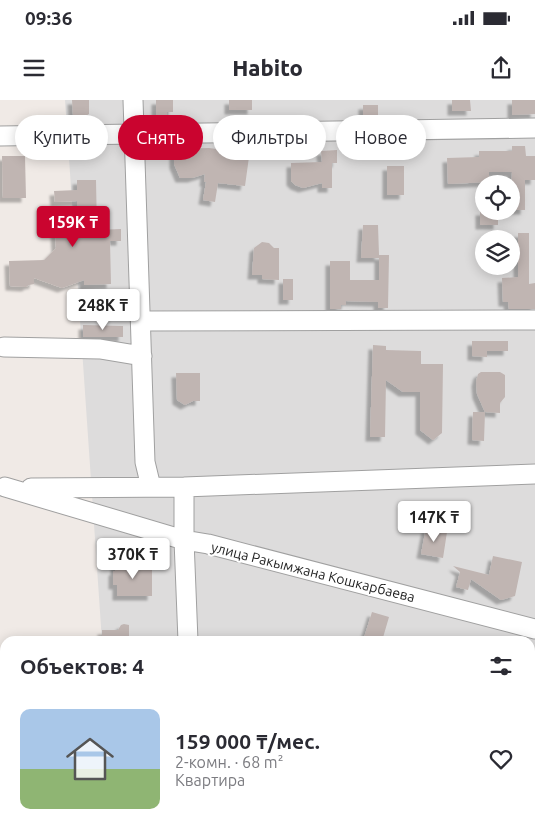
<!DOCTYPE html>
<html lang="ru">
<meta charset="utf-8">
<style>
:root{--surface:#fff;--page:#f7f7f7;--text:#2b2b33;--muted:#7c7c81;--accent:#ca042f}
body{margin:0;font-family:Ubuntu,sans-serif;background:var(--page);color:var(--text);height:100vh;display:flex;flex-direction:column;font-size:19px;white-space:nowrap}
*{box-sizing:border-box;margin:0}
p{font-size:16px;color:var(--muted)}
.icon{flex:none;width:28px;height:28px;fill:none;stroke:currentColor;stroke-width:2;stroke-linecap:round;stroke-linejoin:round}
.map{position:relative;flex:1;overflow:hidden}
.side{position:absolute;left:0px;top:536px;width:535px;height:196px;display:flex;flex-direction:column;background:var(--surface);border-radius:15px 15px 0 0;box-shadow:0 2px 12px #0003}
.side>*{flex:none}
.guide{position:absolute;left:15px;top:15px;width:505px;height:45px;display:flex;gap:10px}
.fabs{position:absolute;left:475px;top:75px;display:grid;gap:10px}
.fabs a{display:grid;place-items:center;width:45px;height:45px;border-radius:50%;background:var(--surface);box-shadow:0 2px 12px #0003;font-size:25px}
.price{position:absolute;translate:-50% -42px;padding:0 11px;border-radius:5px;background:#fff;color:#222;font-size:16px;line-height:32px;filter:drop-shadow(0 1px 2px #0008)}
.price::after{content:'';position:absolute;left:50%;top:30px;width:15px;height:11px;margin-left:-8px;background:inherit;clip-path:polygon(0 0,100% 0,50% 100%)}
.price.active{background:var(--accent);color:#fff}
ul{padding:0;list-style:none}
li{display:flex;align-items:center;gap:15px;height:125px;padding:0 20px}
li span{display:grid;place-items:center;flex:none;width:140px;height:100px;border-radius:10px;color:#555}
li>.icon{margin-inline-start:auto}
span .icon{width:60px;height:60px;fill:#fffc;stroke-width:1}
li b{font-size:21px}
h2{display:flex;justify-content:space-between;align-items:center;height:60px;padding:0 20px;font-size:21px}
.pill{padding:0 18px;border-radius:22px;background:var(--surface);box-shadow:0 2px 12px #0003;font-size:18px;line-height:45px}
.pill.active{background:var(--accent);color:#fff}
.status{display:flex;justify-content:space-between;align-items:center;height:35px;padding:0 25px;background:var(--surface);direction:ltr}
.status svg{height:14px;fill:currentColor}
header{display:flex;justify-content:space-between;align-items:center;height:65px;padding:0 20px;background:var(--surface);font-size:22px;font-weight:800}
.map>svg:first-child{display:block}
.residential{fill:#dddcdc;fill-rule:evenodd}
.building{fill:#c0b5b2;filter:url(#shadow)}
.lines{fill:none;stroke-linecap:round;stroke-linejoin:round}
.minor-casing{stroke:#a0a0a0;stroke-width:21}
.minor{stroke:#fff;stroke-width:19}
.labels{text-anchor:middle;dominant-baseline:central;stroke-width:4;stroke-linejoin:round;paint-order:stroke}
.street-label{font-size:14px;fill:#1f1f1f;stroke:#fff}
</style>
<div class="status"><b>09:36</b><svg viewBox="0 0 49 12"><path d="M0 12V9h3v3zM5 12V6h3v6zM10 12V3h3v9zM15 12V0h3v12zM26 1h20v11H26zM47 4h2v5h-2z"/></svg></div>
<header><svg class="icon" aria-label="menu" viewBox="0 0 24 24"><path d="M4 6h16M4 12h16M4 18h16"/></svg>Habito<svg class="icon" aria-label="share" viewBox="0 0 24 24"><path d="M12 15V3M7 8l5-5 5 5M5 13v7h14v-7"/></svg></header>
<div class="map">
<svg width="535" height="732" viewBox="0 0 535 732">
<defs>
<filter id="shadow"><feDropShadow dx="-4.5" dy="4.5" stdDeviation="1" flood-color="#0004"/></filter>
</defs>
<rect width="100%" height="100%" fill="#f0eae6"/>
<path class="residential" d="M65,0H535V732H115V728H530V541H102ZM484,84H511V111H484ZM484,139H511V166H484Z"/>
<path class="building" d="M72,0H89V14L79,20L73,15Z
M156,0H173V12H167V15H156Z
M229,0H252V10H229Z
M452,0H470L471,11H452Z
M512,0H535V14L512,15Z
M363,5H378V19H363Z
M512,46H525L526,56H535V80H525V110H511L512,72H489V82L448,84L447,58L479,57V51H512Z
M209,48L224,50L223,54L249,57L245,86L218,83L215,102L203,100L206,82H204L205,74L192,78H180L174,64V49Z
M337,50V63H332V88H322V83L303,88L295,85L291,81V63L322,62L321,51Z
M2,56H25L26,98H3Z
M387,66H404V95H387Z
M77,80H96L97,130L121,129V141H110L111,184L84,185V180L62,188L34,178V184L29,185L26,187L10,186L9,161L44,160L56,148L55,130H78L77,101L55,102L54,91L77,90Z
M480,111H498V125H480Z
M363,125H378L379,155H389L388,208H378V202L346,201V205H341V209H330V161H350V180H379V158H361Z
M518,133H529V184L535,183V209H509L508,202H503L502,178L518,177Z
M262,142L269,143L274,148H279V180L262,179V175H252L254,148Z
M283,179H293V200H283Z
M83,225L123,226V237H83Z
M472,241H508V251H487V257L472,256Z
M373,245L386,246V250L421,251V264H443L442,333L433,340L420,330V292H403L386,280L385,337H370Z
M481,272H500L505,275V297L500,303V313L485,312L484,341L472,340L473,312H485L477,294L476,282L478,274Z
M176,273H200V301H193L185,305L177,300Z
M426,428L447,432L443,458L421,454Z
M493,456L522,462L515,496L501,500L471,479L468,490L456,487L460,472L453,466L489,475Z
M115,464H152V496H117V485H113V471H115Z
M372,512L389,517L382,541H363Z
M124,524L129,525V541H102V530H118L121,525Z"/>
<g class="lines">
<defs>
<path id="minor" d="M133,0L145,362L151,387
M0,36L535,28
M141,221L535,220
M4,247L100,249L142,256
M5,387L184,440L208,444L535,529
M184,387V440L188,541
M31,388L184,387L535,374
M195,728V732
M410,728L428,732"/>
</defs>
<use href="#minor" class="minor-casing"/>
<use href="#minor" class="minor"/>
</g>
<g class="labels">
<g class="street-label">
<text transform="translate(313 472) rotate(14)">улица Ракымжана Кошкарбаева</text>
</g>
</g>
</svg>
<div class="fabs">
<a><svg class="icon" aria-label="locate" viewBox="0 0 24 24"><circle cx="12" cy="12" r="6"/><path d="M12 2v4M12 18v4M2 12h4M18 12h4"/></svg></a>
<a><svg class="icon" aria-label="layers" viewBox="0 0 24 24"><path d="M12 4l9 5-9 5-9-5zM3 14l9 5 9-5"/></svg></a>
</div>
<b class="price active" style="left:73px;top:148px">159K ₸</b>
<b class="price" style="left:103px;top:231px">248K ₸</b>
<b class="price" style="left:434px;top:443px">147K ₸</b>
<b class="price" style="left:133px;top:480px">370K ₸</b>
<div class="guide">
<a class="pill">Купить</a>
<a class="pill active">Снять</a>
<a class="pill">Фильтры</a>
<a class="pill">Новое</a>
</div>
<section class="side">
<h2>Объектов: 4<svg class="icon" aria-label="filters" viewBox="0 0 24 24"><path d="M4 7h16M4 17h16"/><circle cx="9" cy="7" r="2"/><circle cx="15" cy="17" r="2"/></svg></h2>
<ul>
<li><span style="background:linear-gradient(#a9c7e8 60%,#8fb573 0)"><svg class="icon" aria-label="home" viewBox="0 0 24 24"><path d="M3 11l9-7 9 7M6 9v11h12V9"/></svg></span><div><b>159 000 ₸/мес.</b><p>2-комн. · 68 m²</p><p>Квартира</p></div><svg class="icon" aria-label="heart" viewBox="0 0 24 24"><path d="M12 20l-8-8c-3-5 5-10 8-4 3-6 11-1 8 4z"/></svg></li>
</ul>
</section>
</div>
